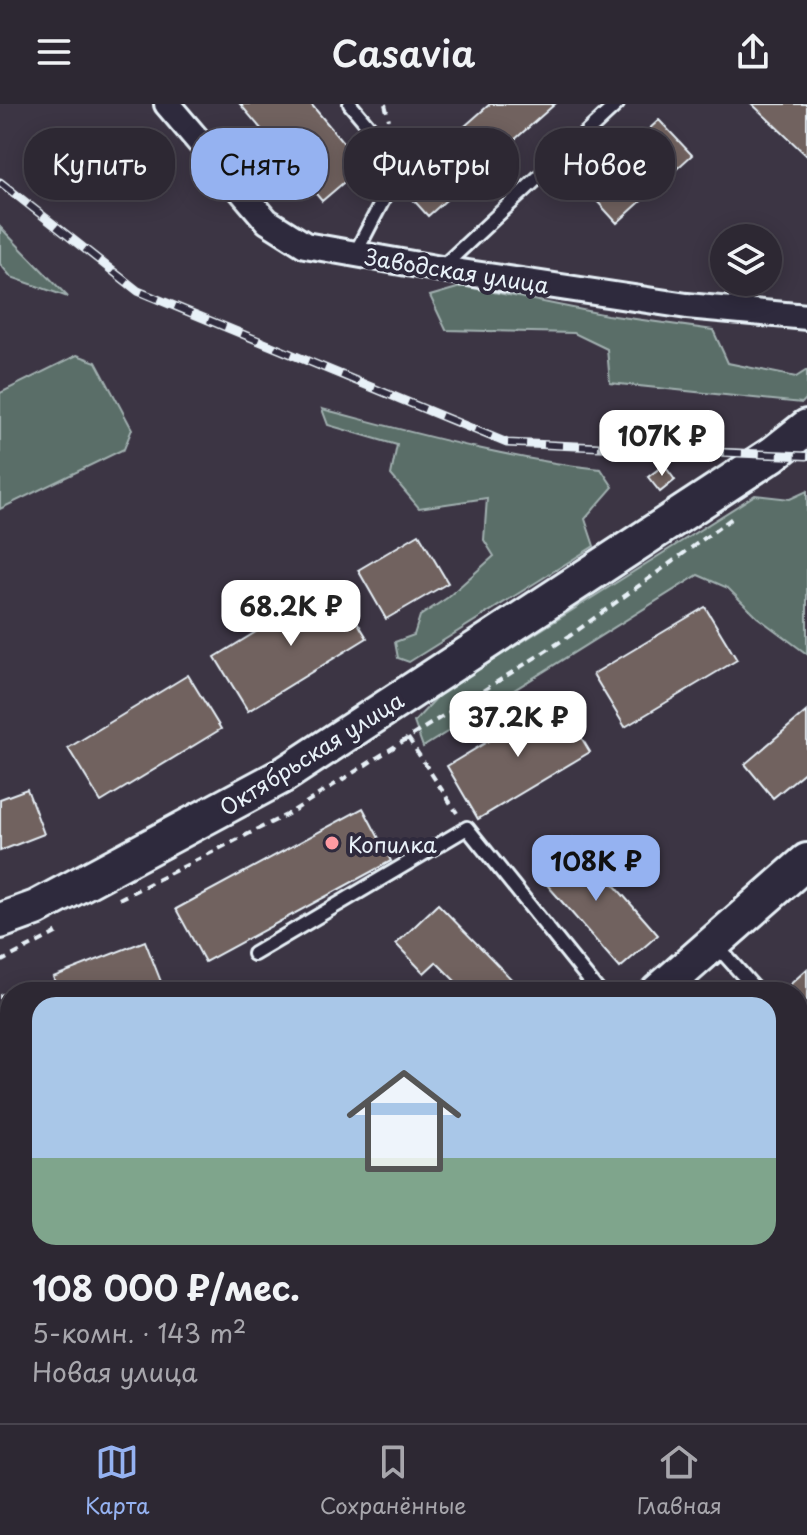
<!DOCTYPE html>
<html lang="ru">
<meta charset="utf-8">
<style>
:root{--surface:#2d2833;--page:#35303b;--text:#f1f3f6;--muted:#a7a6ac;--line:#48444e;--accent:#95b2f1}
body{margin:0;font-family:"Playpen Sans",sans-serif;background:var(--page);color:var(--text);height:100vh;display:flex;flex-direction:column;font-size:30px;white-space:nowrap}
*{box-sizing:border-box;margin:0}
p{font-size:26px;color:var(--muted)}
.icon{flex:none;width:44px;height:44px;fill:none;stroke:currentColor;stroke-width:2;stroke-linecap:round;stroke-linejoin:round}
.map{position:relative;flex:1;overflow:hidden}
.side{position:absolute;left:0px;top:878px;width:808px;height:442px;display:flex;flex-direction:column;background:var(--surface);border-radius:32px 32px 0 0;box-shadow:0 4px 20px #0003,0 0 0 2px var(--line)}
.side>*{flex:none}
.banner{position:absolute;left:24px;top:24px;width:760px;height:72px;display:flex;gap:16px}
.tools{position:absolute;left:710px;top:120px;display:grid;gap:16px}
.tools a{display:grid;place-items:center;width:72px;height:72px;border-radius:50%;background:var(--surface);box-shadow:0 4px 20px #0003,0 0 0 2px var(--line);font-size:40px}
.price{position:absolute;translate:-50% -68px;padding:0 18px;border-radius:16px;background:#fff;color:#222;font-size:26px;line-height:52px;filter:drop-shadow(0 2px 4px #0008)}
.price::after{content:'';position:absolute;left:50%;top:48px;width:24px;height:18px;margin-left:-12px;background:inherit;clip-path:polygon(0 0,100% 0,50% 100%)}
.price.active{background:var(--accent);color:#111}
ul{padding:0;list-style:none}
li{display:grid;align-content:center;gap:16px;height:424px;padding:0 32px}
li span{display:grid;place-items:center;height:248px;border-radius:24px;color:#555}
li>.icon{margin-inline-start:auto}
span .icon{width:144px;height:144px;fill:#fffc;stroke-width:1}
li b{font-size:34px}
.tag{padding:0 28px;border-radius:32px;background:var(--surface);box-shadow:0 4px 20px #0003,0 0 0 2px var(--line);font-size:28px;line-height:72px}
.tag.active{background:var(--accent);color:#111}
header{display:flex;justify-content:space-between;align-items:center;height:104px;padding:0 32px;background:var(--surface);font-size:36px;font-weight:600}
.dock{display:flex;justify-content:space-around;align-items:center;height:112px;border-top:2px solid var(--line);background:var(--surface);font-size:22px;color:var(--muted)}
.dock a{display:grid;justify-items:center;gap:4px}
.dock .active{color:var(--accent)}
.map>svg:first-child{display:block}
.built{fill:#4c424c}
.green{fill:#5a6e67;stroke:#a1b0b0;stroke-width:2}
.building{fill:#71625f;stroke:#e8f1f8;stroke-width:2}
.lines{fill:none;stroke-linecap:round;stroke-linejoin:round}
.lane-casing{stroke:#e8f1f8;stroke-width:18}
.street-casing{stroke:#e8f1f8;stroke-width:30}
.secondary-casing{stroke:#e8f1f8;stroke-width:40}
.path{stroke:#e8f1f8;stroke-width:4;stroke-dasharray:8 6;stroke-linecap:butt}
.lane{stroke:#2f2a3d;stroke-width:12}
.street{stroke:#2f2a3d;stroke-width:24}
.secondary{stroke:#2f2a3d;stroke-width:34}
.rail-casing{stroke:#e8f1f8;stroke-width:9}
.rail{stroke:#2f2a3d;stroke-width:6;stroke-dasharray:18;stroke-linecap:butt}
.poi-dot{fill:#ff9aa2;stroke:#2f2a3d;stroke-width:3}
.labels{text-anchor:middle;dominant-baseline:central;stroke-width:8;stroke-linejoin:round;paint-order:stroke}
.street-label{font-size:22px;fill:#e8f1f8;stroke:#2f2a3d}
.poi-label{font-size:22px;fill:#e8f1f8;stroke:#2f2a3d;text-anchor:start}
</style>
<header><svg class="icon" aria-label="menu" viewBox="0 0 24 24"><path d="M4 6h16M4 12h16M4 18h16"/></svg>Casavia<svg class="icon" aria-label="share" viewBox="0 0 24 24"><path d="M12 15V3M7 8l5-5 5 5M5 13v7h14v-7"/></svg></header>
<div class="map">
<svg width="807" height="1319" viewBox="0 0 807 1319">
<rect width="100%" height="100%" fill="#3c3544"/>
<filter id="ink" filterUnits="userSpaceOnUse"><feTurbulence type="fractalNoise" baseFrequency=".0125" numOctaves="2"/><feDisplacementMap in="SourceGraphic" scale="16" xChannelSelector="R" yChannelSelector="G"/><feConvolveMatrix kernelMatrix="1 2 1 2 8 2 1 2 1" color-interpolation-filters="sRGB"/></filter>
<g filter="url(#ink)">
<path class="built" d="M10,976V1228L0,1231V980Z"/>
<path class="green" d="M0,123L68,193L11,173L0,160Z
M464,182L607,211L713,226L728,259L796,273L807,266V294L802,299L610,279L607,245L574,229L446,226L430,192Z
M77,251L96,258L132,325L124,345L0,405V289Z
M322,305C415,329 506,355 601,365L613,383L585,415L594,442L409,558L398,554L395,538L414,531L420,512L447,494L494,452L484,436L487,394L419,404L391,371L397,341L328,321Z
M807,387V550L757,513L728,484L698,471L423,643L414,618L441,589L755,391L790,395Z"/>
<path class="building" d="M240,0H311L363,62L322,97Z
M490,0H555L428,112L399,80Z
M752,0H807V52Z
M659,16L692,51L617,119L585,84Z
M664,361L675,376L660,388L648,373Z
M419,430L448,479L386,515L358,466Z
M334,480L367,534L248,607L215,553Z
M705,503L737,556L625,623L593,570Z
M188,571L221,625L101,698L68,644Z
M558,595L590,648L478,715L447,662Z
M807,607V666L773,694L745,660Z
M27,685L44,730L0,747V695Z
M363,704L391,757L205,858L176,805Z
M573,734L658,831L620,864L535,767Z
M438,800L524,888H466L436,858L424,869L396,840Z
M145,837L165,888H59L53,873Z
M807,865V911L798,901V888L784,886Z
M15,886L10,888V956L0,959V891Z
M798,976L807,986V1045L798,1036Z
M10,1022V1158L2,1161L0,1026Z
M63,1310H155L145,1319H55Z
M363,1310H393L384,1319H371Z"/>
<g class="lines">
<defs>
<path id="lane" d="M350,0L401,61L355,150
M441,164L617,0
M715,840L758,888
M254,850L467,724L599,888
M798,933L807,943
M798,1113L807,1123
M0,1302L10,1292"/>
<path id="street" d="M167,0L267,117L305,141L441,165L687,202L807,213"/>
<path id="secondary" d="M0,817L36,804L282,672L773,350L807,323
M658,888L807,757
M171,1319L182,1310"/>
</defs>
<use href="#lane" class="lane-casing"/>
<use href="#street" class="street-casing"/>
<use href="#secondary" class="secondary-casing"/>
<path class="path" d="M385,0L389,16
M408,634L457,709
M119,795L288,710L571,531L735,412
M0,858L58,828"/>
<use href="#lane" class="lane"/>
<use href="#street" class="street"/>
<use href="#secondary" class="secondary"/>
<defs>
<path id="rail" d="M0,78L138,187L507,339L807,352"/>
</defs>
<use href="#rail" class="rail-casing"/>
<use href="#rail" class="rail"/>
</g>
</g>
<circle class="poi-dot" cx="332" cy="739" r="8"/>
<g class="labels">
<g class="street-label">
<text transform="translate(457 166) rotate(9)">Заводская улица</text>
<text transform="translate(311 649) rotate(-32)">Октябрьская улица</text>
</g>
<g class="poi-label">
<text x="348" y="739">Копилка</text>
</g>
</g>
</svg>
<div class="tools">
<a><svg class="icon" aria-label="layers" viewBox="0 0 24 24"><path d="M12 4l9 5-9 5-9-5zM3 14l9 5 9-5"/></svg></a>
</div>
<b class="price" style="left:662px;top:374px">107K ₽</b>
<b class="price" style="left:291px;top:544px">68.2K ₽</b>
<b class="price" style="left:518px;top:655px">37.2K ₽</b>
<b class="price active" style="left:596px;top:799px">108K ₽</b>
<div class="banner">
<a class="tag">Купить</a>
<a class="tag active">Снять</a>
<a class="tag">Фильтры</a>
<a class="tag">Новое</a>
</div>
<section class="side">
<ul>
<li><span style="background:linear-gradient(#a9c7e8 65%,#7fa58c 0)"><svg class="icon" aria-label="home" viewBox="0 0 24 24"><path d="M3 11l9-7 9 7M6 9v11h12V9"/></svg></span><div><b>108 000 ₽/мес.</b><p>5-комн. · 143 m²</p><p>Новая улица</p></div></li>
</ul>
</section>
</div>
<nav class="dock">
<a class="active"><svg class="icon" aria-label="map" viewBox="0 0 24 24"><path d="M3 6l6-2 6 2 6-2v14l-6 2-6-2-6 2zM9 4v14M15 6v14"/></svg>Карта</a>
<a><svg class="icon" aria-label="saved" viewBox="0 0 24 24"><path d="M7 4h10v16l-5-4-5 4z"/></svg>Сохранённые</a>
<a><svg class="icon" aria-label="home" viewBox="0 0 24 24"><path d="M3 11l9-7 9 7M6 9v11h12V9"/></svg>Главная</a>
</nav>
